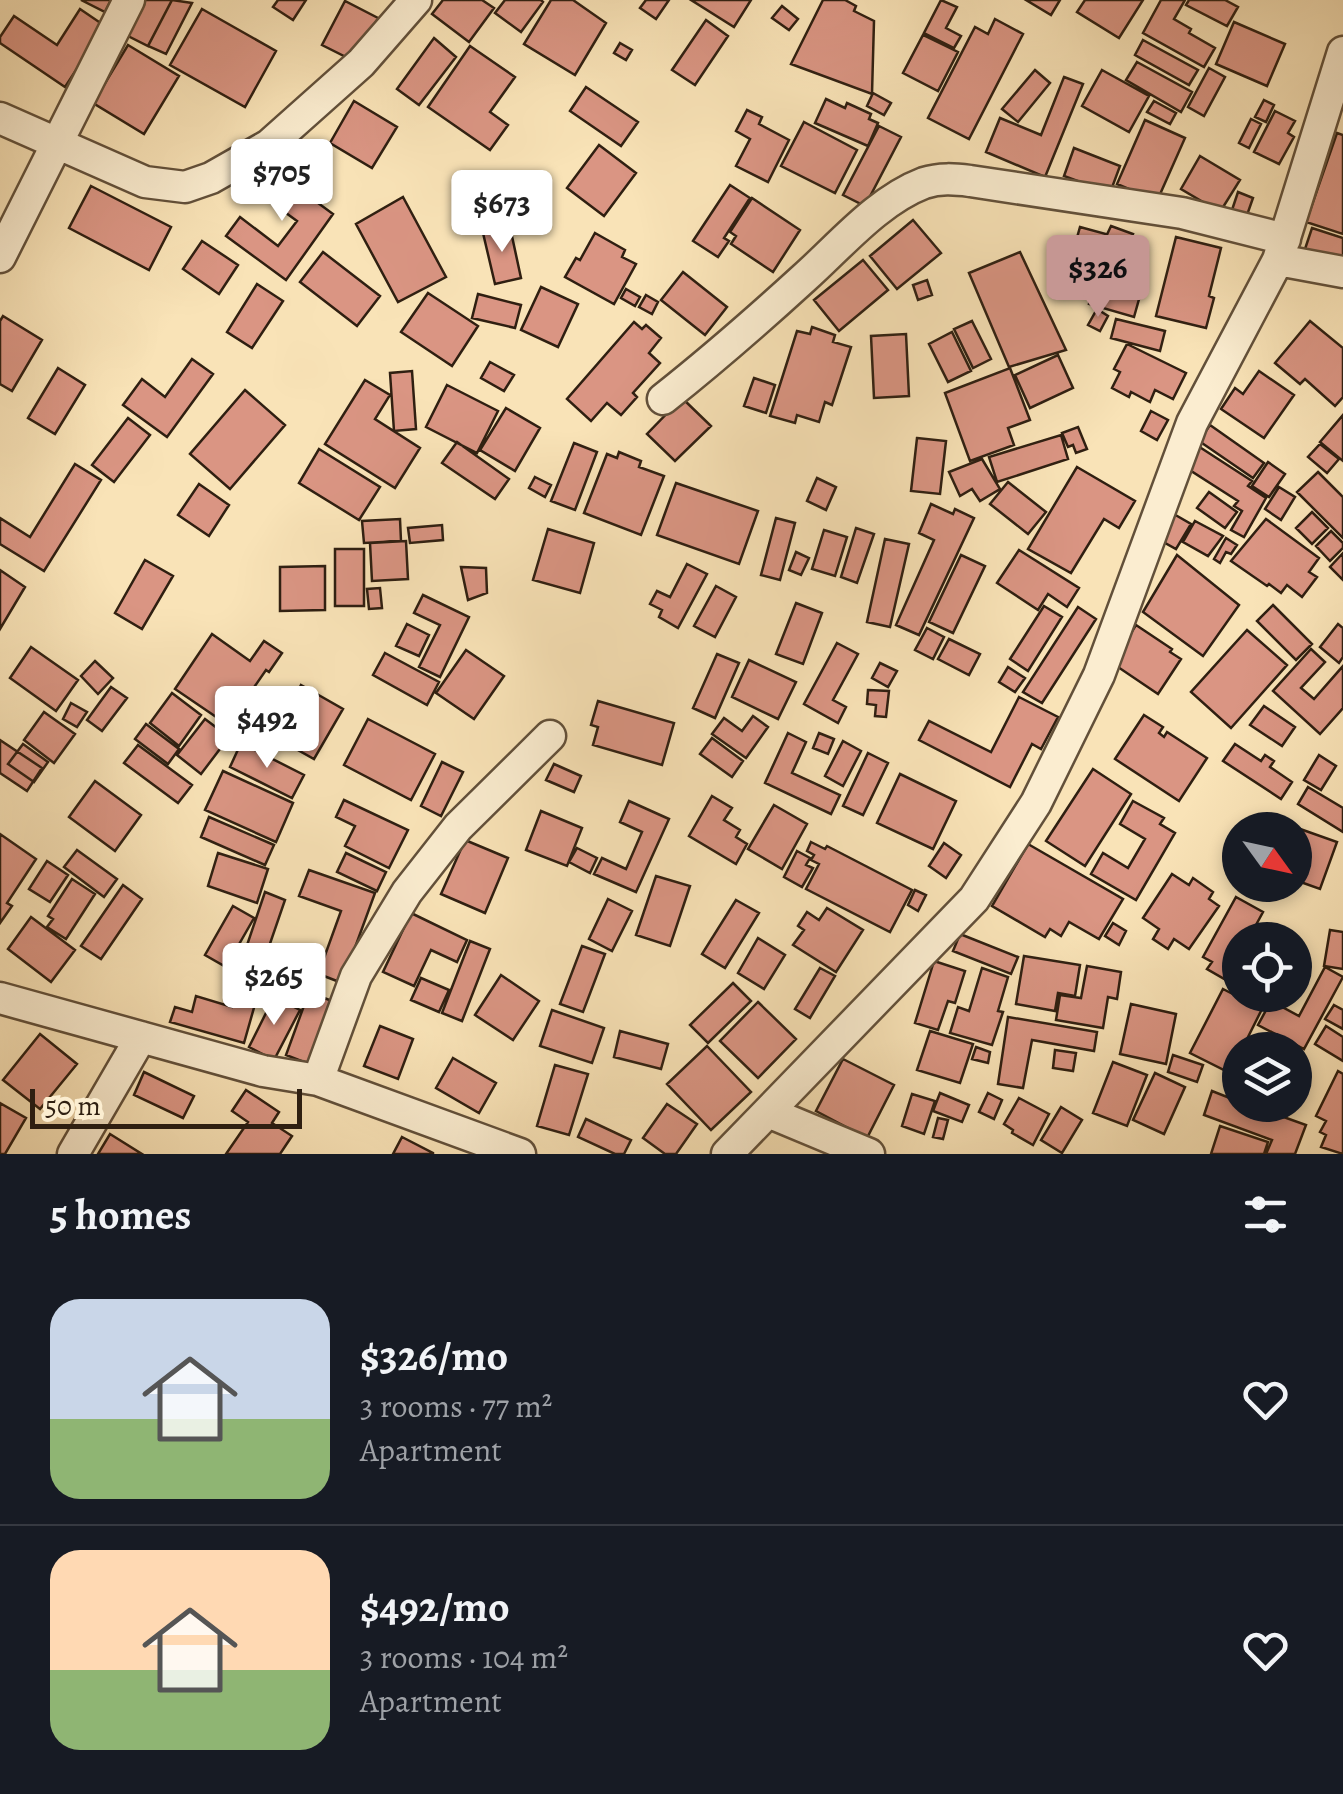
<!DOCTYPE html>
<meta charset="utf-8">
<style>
:root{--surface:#171b24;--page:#242831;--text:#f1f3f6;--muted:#9ea1a6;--line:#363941;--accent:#c59692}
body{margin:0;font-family:Alegreya,serif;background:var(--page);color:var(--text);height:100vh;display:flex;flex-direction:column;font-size:38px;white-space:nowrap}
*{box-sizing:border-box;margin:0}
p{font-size:32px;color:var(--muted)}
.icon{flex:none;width:55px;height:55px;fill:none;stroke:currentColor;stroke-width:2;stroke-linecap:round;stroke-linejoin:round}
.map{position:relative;height:1154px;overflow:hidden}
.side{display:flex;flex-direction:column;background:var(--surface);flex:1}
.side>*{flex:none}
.needle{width:65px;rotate:123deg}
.tools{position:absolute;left:1222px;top:812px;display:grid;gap:20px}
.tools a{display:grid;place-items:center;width:90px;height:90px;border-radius:50%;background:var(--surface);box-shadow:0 5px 15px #0003;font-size:50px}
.scale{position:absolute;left:30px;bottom:25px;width:272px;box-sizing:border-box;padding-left:10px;border:5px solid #2f1f11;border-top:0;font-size:28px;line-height:35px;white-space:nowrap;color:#2f1f11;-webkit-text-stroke:8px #fbedd0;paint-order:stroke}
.price{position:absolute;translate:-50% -85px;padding:0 22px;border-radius:10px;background:#fff;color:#222;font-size:32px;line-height:65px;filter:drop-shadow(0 2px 5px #0008)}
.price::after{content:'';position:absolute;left:50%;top:60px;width:30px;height:22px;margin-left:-15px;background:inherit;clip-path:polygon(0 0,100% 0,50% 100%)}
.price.selected{background:var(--accent);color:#111}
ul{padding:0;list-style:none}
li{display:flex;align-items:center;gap:30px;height:250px;padding:0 50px}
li+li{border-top:2px solid var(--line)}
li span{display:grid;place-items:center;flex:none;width:280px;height:200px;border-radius:30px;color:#555}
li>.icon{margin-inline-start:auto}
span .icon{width:120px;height:120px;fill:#fffc;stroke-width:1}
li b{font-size:42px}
h2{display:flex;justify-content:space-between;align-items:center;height:120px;padding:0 50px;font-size:42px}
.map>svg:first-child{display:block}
.building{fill:#da9583;stroke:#2f1f11;stroke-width:2.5}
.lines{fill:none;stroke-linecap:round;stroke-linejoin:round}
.minor-casing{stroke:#62503a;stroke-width:35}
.minor{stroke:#fbedd0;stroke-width:30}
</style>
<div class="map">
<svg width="1343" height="1154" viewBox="0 0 1343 1154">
<rect width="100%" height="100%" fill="#f9e3b7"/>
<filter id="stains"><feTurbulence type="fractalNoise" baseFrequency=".002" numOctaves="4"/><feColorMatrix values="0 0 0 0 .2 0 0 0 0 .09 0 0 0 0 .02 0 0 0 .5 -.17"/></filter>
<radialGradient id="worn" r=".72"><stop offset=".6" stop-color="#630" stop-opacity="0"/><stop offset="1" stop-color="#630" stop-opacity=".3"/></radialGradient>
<path class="building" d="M81,0H111L105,12Z
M144,0H172L148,46L126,35Z
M172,0L192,3L166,54L148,46Z
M278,0H306L293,20L273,7Z
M443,0H482L494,8L469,42L432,14Z
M505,0H541L543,2L521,32L495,13Z
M551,0H573L606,23L575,75L524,44Z
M646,0H669L656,19L640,8Z
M691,0H751L734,27Z
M823,0H845L856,6L854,11L874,21L872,94L791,64Z
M941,0L957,7L946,28L961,36L954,48L924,33Z
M1026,0H1060L1051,15Z
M1085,0H1143L1119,38L1077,12Z
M1161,0H1185L1174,19L1191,29L1189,33L1215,48L1204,67L1143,33Z
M1189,0H1225L1238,7L1227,26L1186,5Z
M345,1L378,18L356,62L322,45Z
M782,6L798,19L789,30L772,18Z
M80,9L105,26L65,87L0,43V37L14,16L57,45Z
M202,9L276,51L245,107L170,65Z
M995,19L1023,34L969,139L928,118L975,27L988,34Z
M706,20L728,36L695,85L672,70Z
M1234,22L1285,44L1267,86L1216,64Z
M923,35L958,52L938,91L903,73Z
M434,38L456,57L419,105L397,89Z
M1143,40L1198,70L1189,85L1135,55Z
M620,43L632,50L626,60L614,53Z
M128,45L179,76L144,134L93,103Z
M470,46L515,77L490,112L508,125L490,150L428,107Z
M1137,62L1192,92L1181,112L1126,80Z
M1209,68L1225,77L1204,116L1188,107Z
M1035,70L1050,83L1018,122L1002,109Z
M1102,70L1149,96L1129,132L1082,106Z
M1064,77L1083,84L1045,177L986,152L1000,118L1041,135Z
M586,87L638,122L621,146L570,111Z
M873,93L891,103L884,115L867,106Z
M826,99L845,108L847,103L871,114L869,119L878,123L868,146L815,123Z
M1264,100L1274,105L1266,122L1255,117Z
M354,101L397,127L372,168L330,143Z
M1154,101L1176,113L1170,124L1147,112Z
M747,110L762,117L759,124L789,140L768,182L736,166L750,139L736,131Z
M1275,111L1295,121L1288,133L1294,137L1279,164L1254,152Z
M1251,119L1261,124L1249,148L1239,143Z
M1145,120L1185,138L1157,201L1117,184Z
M804,122L857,150L835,193L781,166Z
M879,126L901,137L865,206L843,195Z
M1337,133L1343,135V234L1306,222Z
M599,145L636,173L604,216L567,188Z
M1074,148L1120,166L1110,193L1064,176Z
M1200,156L1240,180L1220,212L1181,189Z
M265,164L333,214L286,280L226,236L240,217L278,246L297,221L249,186Z
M730,185L750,198L724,238L729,241L718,257L693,241Z
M91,186L171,227L149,270L69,228Z
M1238,192L1253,198L1246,218L1231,213Z
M403,197L446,277L398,302L356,224Z
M752,198L800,230L773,272L731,244L736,236L730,232Z
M913,220L941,253L897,289L870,256Z
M1111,226L1133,234L1126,251L1104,241Z
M510,227L521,278L495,284L483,233Z
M1080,227L1106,234L1089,291L1064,284Z
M1312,228L1343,238V265L1304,252Z
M595,233L625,250L622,257L636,264L614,304L565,277L576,258L580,260Z
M1176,237L1221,248L1209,296L1214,298L1206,328L1156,316Z
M202,241L238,265L219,294L183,269Z
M323,252L380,296L357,326L300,282Z
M1020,252L1066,350L1009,367L969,273Z
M863,260L888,290L839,331L814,300Z
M683,272L727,307L705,335L661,300Z
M1095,279L1141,292L1134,317L1089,304Z
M927,280L932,295L918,300L913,285Z
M257,284L283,301L252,348L227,332Z
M541,287L578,304L558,347L521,330Z
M626,289L640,297L635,306L621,298Z
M428,293L478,326L452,366L401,332Z
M478,294L521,305L515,328L472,318Z
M646,295L658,302L652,314L639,307Z
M1097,309L1108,316L1100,331L1088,325Z
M3,316L42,340L12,391L0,384V321Z
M1116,319L1165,331L1160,351L1111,338Z
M972,321L991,359L973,368L954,329Z
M1310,321L1343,348V397L1335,406L1305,379L1300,384L1275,363Z
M634,322L642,329L646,325L661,338L649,353L660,363L633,393L637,397L621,415L607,403L591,421L567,399Z
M812,327L835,335L833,342L851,347L832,405L825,402L819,422L797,415L795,423L770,416L797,331L810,334Z
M952,332L971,371L948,382L929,344Z
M906,334L909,396L874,398L871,336Z
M1127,344L1186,373L1173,399L1155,390L1150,402L1131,392L1129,397L1112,388L1120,372L1114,369Z
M1058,355L1073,388L1030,408L1015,375Z
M192,359L213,374L167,437L123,405L142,379L165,397Z
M490,362L514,375L504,391L481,378Z
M58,368L85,385L55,434L28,418Z
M1010,368L1030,420L1008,428L1014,445L970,461L945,393Z
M412,371L416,429L394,431L390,373Z
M1259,371L1294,395L1264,438L1221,409L1235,388L1243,394Z
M754,378L775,385L766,413L744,406Z
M365,380L390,395L375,419L420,448L395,488L325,444Z
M447,385L498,411L477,453L426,427Z
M245,390L285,425L230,489L190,454Z
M682,398L711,426L675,461L647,434Z
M506,408L540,428L515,471L480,450Z
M1151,411L1168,420L1157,440L1141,431Z
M1343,415V461L1320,442Z
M128,418L150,435L114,482L92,465Z
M1210,425L1264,463L1253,478L1199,441Z
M1078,427L1087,449L1076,453L1073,445L1068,447L1062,433Z
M1061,435L1068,459L997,482L989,457Z
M917,438L946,441L940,494L911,491Z
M457,442L509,479L495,499L442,463Z
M574,443L597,452L575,510L551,501Z
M1320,444L1339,459L1327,473L1308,457Z
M1198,446L1252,481L1248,486L1266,498L1244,537L1231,530L1242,511L1234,506L1238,501L1185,467Z
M319,449L380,487L359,520L299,483Z
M619,452L641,461L639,467L664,476L641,535L584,513L607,454L617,458Z
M982,459L1000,489L980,501L972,489L960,496L949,472Z
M1268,462L1285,474L1269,497L1252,486Z
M75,464L101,480L44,571L0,544V518L30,537Z
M1077,467L1135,501L1119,528L1104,519L1071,573L1028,549Z
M1318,472L1343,497V538L1297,492Z
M535,477L551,485L545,497L529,488Z
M817,478L836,487L826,510L807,501Z
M1008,482L1046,512L1028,534L990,504Z
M676,483L758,511L739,564L657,535Z
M199,484L229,505L209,536L178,515Z
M1279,487L1295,497L1281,520L1265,509Z
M1209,492L1237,512L1225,528L1197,508Z
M931,504L953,514L955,509L974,518L919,635L896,625L934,540L919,533Z
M1312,512L1328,528L1312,544L1296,528Z
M1172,513L1191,524L1176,549L1158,539Z
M776,518L795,523L780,580L761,575Z
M400,519L401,541L364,543L362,521Z
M1266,519L1319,558L1309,572L1317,577L1302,597L1287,585L1281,593L1269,584L1267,586L1231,561Z
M1195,521L1223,536L1208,556L1183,542Z
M442,525L443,540L410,543L408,528Z
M856,528L874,534L857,583L841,577Z
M548,529L594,543L580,593L533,580Z
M824,530L847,537L835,576L812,569Z
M1331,531L1343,543V548L1330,561L1316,546Z
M1226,538L1237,545L1231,554L1226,552L1220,563L1214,559Z
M885,539L909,544L890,627L867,622Z
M406,541L408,579L372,581L370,543Z
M335,549H364V606H335Z
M1019,550L1079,588L1067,607L1048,594L1038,610L997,583Z
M796,552L809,558L801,575L789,570Z
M1343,553V580L1330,567Z
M961,555L985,566L953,633L929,622Z
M1177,555L1239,605L1203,656L1143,612Z
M145,560L173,576L142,629L115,613Z
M687,564L707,574L678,628L659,617L662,610L650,604L657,591L670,597Z
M325,566V610L280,611V567Z
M461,567L486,568L487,593L468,600Z
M0,570L25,587L0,629Z
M716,586L736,597L715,637L694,626Z
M380,588L382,608L369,609L367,589Z
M423,595L469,617L440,677L419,667L440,625L414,613Z
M796,603L822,613L803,664L776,654Z
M1273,605L1312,644L1296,660L1257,621Z
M1044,606L1062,617L1028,671L1010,659Z
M1078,607L1096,619L1042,703L1023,692Z
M407,624L429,635L419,656L396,646Z
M1338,624L1343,628V657L1339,663L1320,647Z
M1136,625L1172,649L1170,652L1181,659L1158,694L1112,663Z
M927,628L944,637L933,659L915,650Z
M1247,630L1287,665L1231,728L1191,692Z
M212,634L250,661L264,641L282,653L269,672L266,670L228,725L175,689Z
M949,639L980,654L969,675L938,659Z
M837,643L858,654L833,700L846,707L838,723L804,704Z
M31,647L78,680L56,711L10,678Z
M1311,649L1325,662L1301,688L1314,699L1343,666V708L1320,734L1273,691Z
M466,650L504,676L474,719L436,693Z
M385,653L439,682L427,705L373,675Z
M717,654L739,663L715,718L693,708Z
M749,660L796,682L778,719L732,697Z
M95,661L113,678L98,694L81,676Z
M880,663L897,671L888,687L872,678Z
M1008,667L1025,678L1015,692L999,682Z
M301,685L343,709L314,759L273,736Z
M111,687L127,698L102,731L87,720Z
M868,690L889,691L886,717L875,716L876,705L867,704Z
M172,693L201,715L179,746L150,723Z
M1019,697L1058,717L1041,749L1032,744L1010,787L919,740L929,721L991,752Z
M598,701L674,723L662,765L593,745L598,727L591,725Z
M71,703L87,712L77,727L63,719Z
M1264,706L1295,727L1282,746L1250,725Z
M44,712L75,734L54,763L24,740Z
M1144,715L1163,727L1159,733L1164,737L1167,732L1207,758L1179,801L1115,759Z
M753,716L768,727L746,758L712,734L724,718L742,731Z
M205,719L229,737L201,774L177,755Z
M368,719L435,754L411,800L344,765Z
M146,724L179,749L168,764L135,739Z
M788,733L806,742L792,773L840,795L831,814L765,783Z
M819,733L834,739L828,754L813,748Z
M712,738L743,761L732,777L700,754Z
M0,740L42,768L27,791L0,773Z
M843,741L861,751L843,786L825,776Z
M241,743L304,775L292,798L230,767Z
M23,744L48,762L34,782L8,764Z
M1235,744L1261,761L1265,755L1274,761L1270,767L1292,782L1281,799L1223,761Z
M138,745L192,785L178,803L124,763Z
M868,753L888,763L863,815L843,806Z
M1319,755L1336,766L1321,790L1304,780Z
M442,762L463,772L441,816L421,806Z
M554,764L581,776L574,792L546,780Z
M1093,769L1131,794L1085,866L1046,841Z
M223,771L293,803L276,842L205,810Z
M900,774L956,801L933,849L877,823Z
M95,781L141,815L115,851L69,817Z
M1308,787L1343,808V832L1298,804Z
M712,796L732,808L724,820L740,830L736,837L747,844L736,864L689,836Z
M344,800L408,830L389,868L345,846L355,826L336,817Z
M629,801L669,819L636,892L594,874L602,858L626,869L642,832L620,822Z
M1133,801L1164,818L1160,824L1175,833L1136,900L1091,874L1103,853L1128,868L1145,839L1120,824Z
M774,805L807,824L782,869L748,849Z
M541,811L582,828L567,866L526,850Z
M209,817L274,845L265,865L201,837Z
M1272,819L1337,842L1320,889L1295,880V830H1268Z
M0,834L36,859L7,903L12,906L0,923Z
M465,840L508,858L485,913L441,894Z
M811,842L825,849L827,846L912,890L890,932L806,889L819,864L811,860L814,855L807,851Z
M944,843L961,855L946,878L929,866Z
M1028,844L1123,899L1099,939L1069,922L1061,936L1050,929L1045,937L992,906Z
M577,848L597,858L590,873L569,862Z
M77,850L117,879L104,897L64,867Z
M797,851L810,858L806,865L813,868L802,887L784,877Z
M218,853L268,869L257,903L208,886Z
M346,853L386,872L377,891L337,872Z
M47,861L68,875L50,902L29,889Z
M309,870L375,893L342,983L311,971L317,955L324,958L341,911L299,896Z
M1172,874L1189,885L1193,878L1213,892L1209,899L1219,906L1189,949L1174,939L1168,949L1153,939L1159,929L1143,918Z
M656,876L690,886L670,946L636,935Z
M72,879L95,894L66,939L47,927L53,919L48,916Z
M123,885L142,899L101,959L81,946Z
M915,890L926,895L918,911L908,905Z
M265,892L285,900L262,967L242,960Z
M1236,897L1263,912L1256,925L1271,933L1267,940H1240V988L1207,969L1212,962L1203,957Z
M608,899L632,911L612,951L589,939Z
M736,900L759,913L725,968L702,954Z
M233,906L254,918L226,967L205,955Z
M827,908L863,930L836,972L793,945L804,930L798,926L807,912L819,920Z
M411,913L467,940L457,962L431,950L414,986L383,972Z
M31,917L75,950L51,982L8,949Z
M1113,923L1126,931L1119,945L1105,936Z
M1330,930L1343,932V969L1324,966Z
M960,934L1018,957L1011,974L953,951Z
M758,938L785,955L764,989L738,973Z
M470,941L490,949L462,1021L442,1013Z
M582,946L605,954L583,1012L560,1004Z
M1024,956L1080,965L1075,996L1058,993L1055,1011L1016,1004Z
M934,961L965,971L955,1003L948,1001L938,1030L915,1023Z
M1087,966L1121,972L1117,999L1108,997L1103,1028L1056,1020L1060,995L1081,998Z
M1325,967L1343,977L1304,1049L1258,1025L1271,1001L1299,1016Z
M820,968L835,976L810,1018L795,1009Z
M982,968L1008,977L998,1011L1003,1012L992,1045L950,1033L958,1007L969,1011Z
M501,975L539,1001L513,1040L475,1015Z
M421,978L449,990L439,1012L411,1000Z
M733,983L751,1001L708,1043L690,1025Z
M1223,989L1262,1009L1230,1073L1190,1053Z
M237,991L257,997L244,1043L170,1022L175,1007L192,1012L196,996L232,1007Z
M309,992L332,1001L309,1064L286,1055Z
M274,997L300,1010L274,1060L249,1047Z
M758,1002L796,1039L758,1078L720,1041Z
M1131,1004L1176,1014L1166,1064L1120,1054Z
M1334,1005L1343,1010V1029L1325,1019Z
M552,1010L604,1028L592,1063L540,1046Z
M1008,1017L1097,1032L1094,1051L1032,1040L1023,1088L998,1084Z
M380,1026L413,1039L398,1079L364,1066Z
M1326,1026L1343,1037V1061L1315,1044Z
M620,1031L668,1044L661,1069L614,1057Z
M930,1031L973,1044L960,1083L917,1070Z
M40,1034L77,1064L40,1109L3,1080Z
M707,1046L751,1092L711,1130L667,1084Z
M976,1047L990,1052L988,1063L972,1059Z
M1055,1050L1076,1053L1073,1071L1053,1068Z
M1173,1055L1203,1065L1197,1082L1168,1072Z
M453,1058L496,1083L479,1113L436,1088Z
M843,1059L894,1085L867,1138L816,1111Z
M1113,1062L1147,1075L1127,1126L1093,1113Z
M555,1065L588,1074L569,1135L537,1126Z
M1338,1071L1343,1074V1154L1321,1147L1326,1135L1320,1132L1326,1121L1316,1116Z
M144,1072L194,1096L183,1118L134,1095Z
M1155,1073L1185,1087L1164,1134L1133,1120Z
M246,1090L279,1112L272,1123L292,1136L280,1154H226L248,1122L232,1111Z
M1212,1091L1240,1102V1105H1250L1306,1125L1295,1154H1266L1272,1140L1204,1115Z
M940,1093L969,1105L962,1122L933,1111Z
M988,1093L1002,1100L994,1119L979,1112Z
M912,1094L935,1101L924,1134L902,1126Z
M1019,1098L1049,1114L1033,1145L1012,1133L1013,1130L1004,1124Z
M0,1103L26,1118L5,1154H0Z
M667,1104L697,1124L676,1154H665L643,1138Z
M1061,1107L1082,1120L1062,1153L1041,1140Z
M938,1118L948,1120L943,1139L933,1137Z
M586,1119L631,1140L624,1154H615L578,1137Z
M1220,1126L1268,1142L1264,1154H1211Z
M110,1134L142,1154H98Z
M402,1137L433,1153V1154H393Z"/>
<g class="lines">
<defs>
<path id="minor" d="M0,118L145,182L185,187L211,178L269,145L361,63L416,0
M0,257L129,0
M1278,260L1343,272
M663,399C711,361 758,320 804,278C840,246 877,201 924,183C940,178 954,179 970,181L1182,213L1285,239
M0,998L263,1071L318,1080L520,1154
M318,1080L356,976L407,892L458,827L550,736
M768,1112L869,1154
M73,1154L141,1037
M727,1154L974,899L1036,803L1099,675L1192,423L1278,260L1343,52"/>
</defs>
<use href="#minor" class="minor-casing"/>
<use href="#minor" class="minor"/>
</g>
<rect width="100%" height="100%" filter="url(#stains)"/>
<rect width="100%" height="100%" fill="url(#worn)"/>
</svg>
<div class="tools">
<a><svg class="needle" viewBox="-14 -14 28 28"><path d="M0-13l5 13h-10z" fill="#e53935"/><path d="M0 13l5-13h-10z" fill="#9ea1a6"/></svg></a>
<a><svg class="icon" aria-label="locate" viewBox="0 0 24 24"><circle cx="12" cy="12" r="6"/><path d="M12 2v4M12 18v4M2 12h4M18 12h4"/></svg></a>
<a><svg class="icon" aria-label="layers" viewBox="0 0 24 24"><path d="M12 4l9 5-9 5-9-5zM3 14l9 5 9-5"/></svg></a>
</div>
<div class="scale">50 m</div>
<b class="price" style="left:282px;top:224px">$705</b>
<b class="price" style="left:502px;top:255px">$673</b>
<b class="price selected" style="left:1098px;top:320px">$326</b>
<b class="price" style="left:267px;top:771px">$492</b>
<b class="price" style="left:274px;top:1028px">$265</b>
</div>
<section class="side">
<h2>5 homes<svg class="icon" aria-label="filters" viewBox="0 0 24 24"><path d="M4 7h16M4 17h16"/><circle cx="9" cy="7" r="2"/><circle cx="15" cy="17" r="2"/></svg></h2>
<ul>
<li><span style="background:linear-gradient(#c9d6e8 60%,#8fb573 0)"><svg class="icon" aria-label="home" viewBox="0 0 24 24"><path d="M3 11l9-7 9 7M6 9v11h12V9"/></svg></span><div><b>$326/mo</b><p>3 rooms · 77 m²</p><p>Apartment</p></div><svg class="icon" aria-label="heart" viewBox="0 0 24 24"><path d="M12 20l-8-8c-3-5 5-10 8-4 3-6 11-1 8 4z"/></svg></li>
<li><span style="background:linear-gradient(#ffd9b3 60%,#8fb573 0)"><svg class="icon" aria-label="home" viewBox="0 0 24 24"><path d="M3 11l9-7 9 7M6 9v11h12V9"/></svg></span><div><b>$492/mo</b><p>3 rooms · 104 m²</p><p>Apartment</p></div><svg class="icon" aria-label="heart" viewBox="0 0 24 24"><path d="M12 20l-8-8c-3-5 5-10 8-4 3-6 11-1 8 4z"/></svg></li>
</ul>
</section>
